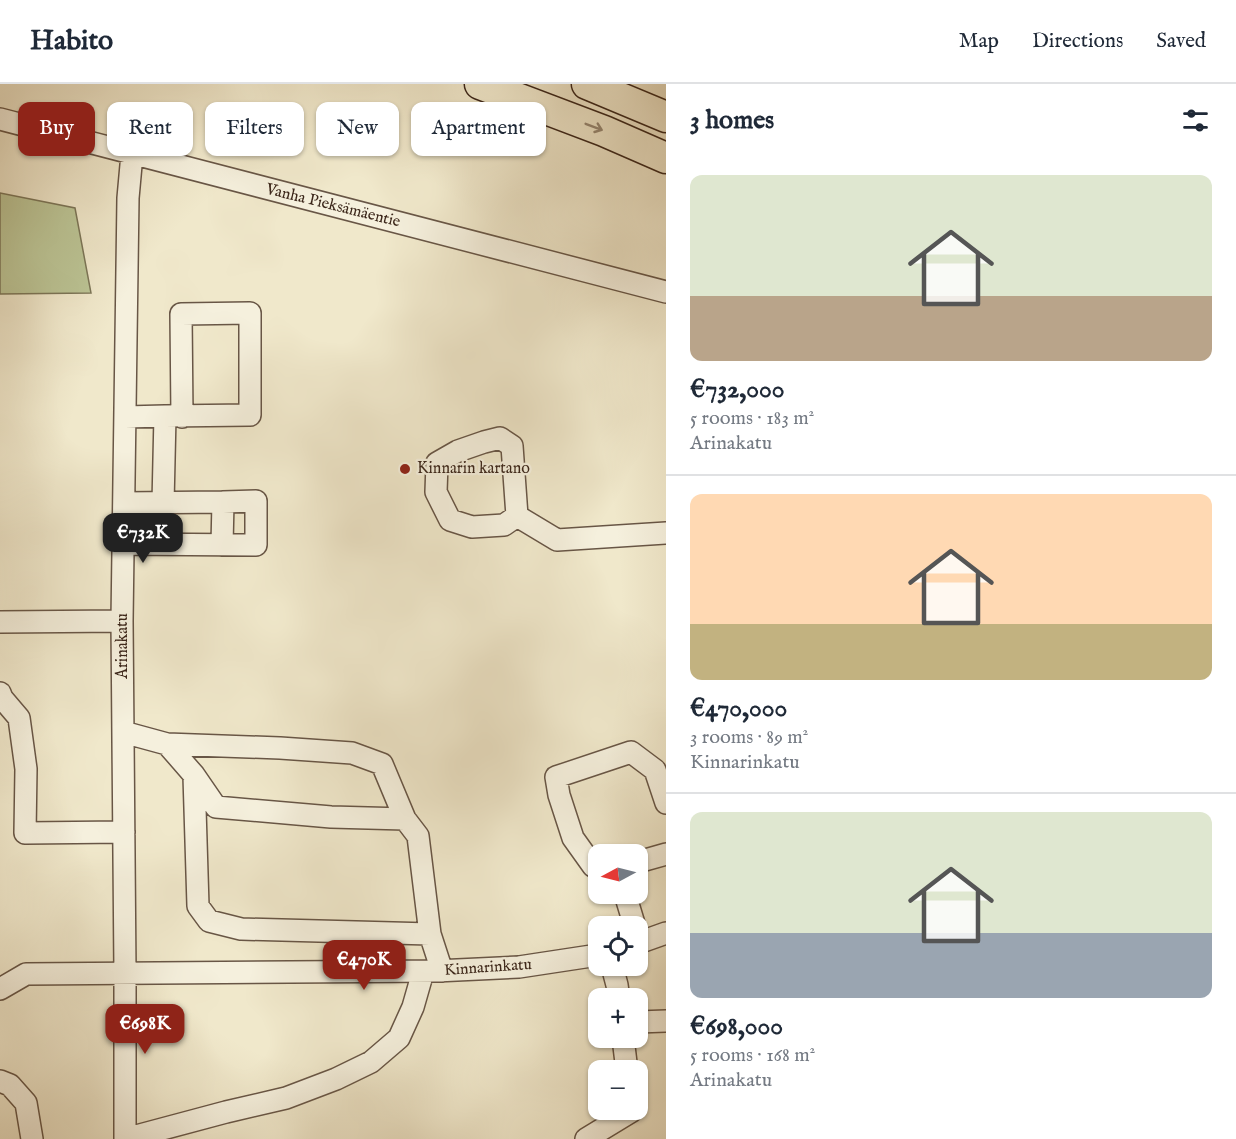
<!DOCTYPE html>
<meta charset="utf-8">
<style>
:root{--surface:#fff;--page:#f6f6f7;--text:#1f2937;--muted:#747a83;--line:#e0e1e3;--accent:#8f2418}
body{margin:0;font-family:"IM FELL English",serif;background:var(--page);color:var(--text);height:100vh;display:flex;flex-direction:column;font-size:22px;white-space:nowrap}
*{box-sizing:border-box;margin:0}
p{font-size:20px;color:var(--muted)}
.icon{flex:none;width:33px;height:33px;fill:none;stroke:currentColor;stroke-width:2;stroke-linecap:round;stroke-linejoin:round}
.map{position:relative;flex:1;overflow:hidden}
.sheet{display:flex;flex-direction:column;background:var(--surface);width:570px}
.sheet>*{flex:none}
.banner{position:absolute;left:18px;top:18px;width:558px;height:54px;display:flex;gap:12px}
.needle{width:39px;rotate:263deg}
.tools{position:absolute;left:588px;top:760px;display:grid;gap:12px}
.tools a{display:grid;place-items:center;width:60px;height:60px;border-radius:12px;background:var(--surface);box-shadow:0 2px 4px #0004;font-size:30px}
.price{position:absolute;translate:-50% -51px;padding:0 14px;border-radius:12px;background:var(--accent);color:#fff;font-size:20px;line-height:39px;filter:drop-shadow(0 2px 3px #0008)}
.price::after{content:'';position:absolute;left:50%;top:36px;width:18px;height:14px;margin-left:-9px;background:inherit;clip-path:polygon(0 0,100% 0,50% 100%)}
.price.active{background:#222;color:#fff}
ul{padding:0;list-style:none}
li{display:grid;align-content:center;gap:12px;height:318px;padding:0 24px}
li+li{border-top:2px solid var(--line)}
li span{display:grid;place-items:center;height:186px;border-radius:12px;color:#555}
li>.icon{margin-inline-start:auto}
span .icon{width:108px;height:108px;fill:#fffc;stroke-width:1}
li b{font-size:26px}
h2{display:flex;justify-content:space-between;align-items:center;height:72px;padding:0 24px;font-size:26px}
.chip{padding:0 21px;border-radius:12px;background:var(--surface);box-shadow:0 2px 4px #0004;font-size:21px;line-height:54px}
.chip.active{background:var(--accent);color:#fff}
header{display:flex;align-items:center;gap:36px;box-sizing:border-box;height:84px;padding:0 30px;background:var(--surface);border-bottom:2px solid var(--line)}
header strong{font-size:28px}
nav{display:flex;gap:33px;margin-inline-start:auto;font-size:21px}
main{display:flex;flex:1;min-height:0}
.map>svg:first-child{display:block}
.green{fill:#bcc596;stroke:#7c7658;stroke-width:1.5}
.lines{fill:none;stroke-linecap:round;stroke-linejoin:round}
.minor-casing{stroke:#685646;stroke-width:24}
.highway-casing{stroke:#3b261a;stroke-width:33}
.minor{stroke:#f5f0dd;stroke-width:21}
.highway{stroke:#f0e8cb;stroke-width:30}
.oneway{stroke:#968772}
.poi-dot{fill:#8f2418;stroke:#f5f0dd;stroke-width:2}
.labels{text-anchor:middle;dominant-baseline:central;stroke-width:4.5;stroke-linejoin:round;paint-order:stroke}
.street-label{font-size:16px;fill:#3b261a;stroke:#f5f0dd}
.poi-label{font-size:16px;fill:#3b261a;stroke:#f5f0dd;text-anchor:start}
</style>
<header>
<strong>Habito</strong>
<nav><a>Map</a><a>Directions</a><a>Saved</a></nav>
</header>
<main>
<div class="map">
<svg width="666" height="1055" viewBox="0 0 666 1055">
<rect width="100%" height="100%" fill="#f0e8cb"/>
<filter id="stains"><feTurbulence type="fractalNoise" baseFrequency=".00333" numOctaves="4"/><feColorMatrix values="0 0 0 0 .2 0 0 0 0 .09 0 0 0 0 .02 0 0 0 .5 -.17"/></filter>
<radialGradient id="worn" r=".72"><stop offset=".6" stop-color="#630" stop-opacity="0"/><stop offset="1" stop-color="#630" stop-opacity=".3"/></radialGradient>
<path class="green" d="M0,109L75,124L91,209L0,210Z"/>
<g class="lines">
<defs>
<path id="minor" d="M0,35L666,208
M165,332L250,331V229L181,230L182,333
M125,333L165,332L163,419
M124,419L223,418
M517,432L504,441L472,443L450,436L436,408L437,379L458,367L484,358L500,354L512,362L517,432L557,456L666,449
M124,460L256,461V417L223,418L222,461
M0,538L122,537
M0,609L2,614L19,634L26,685L25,749L124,748
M123,648L167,660L194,691L216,723L331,733L405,735L418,752L430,850L442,887
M167,660L280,664L352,669L382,680L405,735
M194,692L198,822L209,837L241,845L430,850
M638,778L666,770
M598,782H593L573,754L559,711L556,693L631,668L655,686L666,719
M625,810L635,843
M638,859L666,849
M612,882L617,901L619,915
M0,905L26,890L436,887L519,883L598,871
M638,938L666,937
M623,954L627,987
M0,997L10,1001L26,1019L32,1055
M125,1055V889L122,537L128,114L132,70
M125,1055L226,1028L286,1014L336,995L371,978L399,954L413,923L423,888
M586,1055L632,1027V1026"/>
<path id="highway" d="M480,0L604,47L666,74
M587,0L666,33"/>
</defs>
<use href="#minor" class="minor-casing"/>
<use href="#highway" class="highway-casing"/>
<use href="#minor" class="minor"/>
<use href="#highway" class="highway"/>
</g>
<defs><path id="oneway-shaft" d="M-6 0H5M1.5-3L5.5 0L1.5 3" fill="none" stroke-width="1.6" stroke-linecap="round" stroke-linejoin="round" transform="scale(1.5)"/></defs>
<use class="oneway" href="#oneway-shaft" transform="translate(594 43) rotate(21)"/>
<circle class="poi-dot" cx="405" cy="385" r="6"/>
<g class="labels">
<g class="street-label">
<text transform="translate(333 122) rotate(14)">Vanha Pieksämäentie</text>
<text transform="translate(123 562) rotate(-90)">Arinakatu</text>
<text transform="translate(488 884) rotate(-4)">Kinnarinkatu</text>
</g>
<g class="poi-label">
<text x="417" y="385">Kinnarin kartano</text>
</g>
</g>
<rect width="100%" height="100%" filter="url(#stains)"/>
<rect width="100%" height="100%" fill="url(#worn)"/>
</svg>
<div class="tools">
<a><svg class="needle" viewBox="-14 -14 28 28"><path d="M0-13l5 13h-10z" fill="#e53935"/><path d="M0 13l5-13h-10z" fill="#747a83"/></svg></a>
<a><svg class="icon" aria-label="locate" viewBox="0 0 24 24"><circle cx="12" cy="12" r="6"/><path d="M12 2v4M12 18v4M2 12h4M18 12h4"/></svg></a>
<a>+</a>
<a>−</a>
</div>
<b class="price active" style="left:143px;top:480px">€732K</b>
<b class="price" style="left:364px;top:907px">€470K</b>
<b class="price" style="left:145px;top:971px">€698K</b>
<div class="banner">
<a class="chip active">Buy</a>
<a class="chip">Rent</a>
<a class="chip">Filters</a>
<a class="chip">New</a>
<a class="chip">Apartment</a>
</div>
</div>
<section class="sheet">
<h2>3 homes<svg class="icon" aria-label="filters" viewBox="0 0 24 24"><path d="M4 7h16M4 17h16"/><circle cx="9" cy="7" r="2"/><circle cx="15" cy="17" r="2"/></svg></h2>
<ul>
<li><span style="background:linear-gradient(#dfe7d0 65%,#b9a48a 0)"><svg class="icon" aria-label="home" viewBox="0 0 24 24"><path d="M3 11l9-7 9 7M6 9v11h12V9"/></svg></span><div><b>€732,000</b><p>5 rooms · 183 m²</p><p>Arinakatu</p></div></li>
<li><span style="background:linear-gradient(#ffd9b3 70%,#c2b280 0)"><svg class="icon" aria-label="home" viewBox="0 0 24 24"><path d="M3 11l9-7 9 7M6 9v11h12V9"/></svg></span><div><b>€470,000</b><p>3 rooms · 89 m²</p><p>Kinnarinkatu</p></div></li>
<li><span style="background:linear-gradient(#dfe7d0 65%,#9aa5b1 0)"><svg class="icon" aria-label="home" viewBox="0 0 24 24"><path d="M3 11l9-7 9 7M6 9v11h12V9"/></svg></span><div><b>€698,000</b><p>5 rooms · 168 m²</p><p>Arinakatu</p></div></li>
</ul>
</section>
</main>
